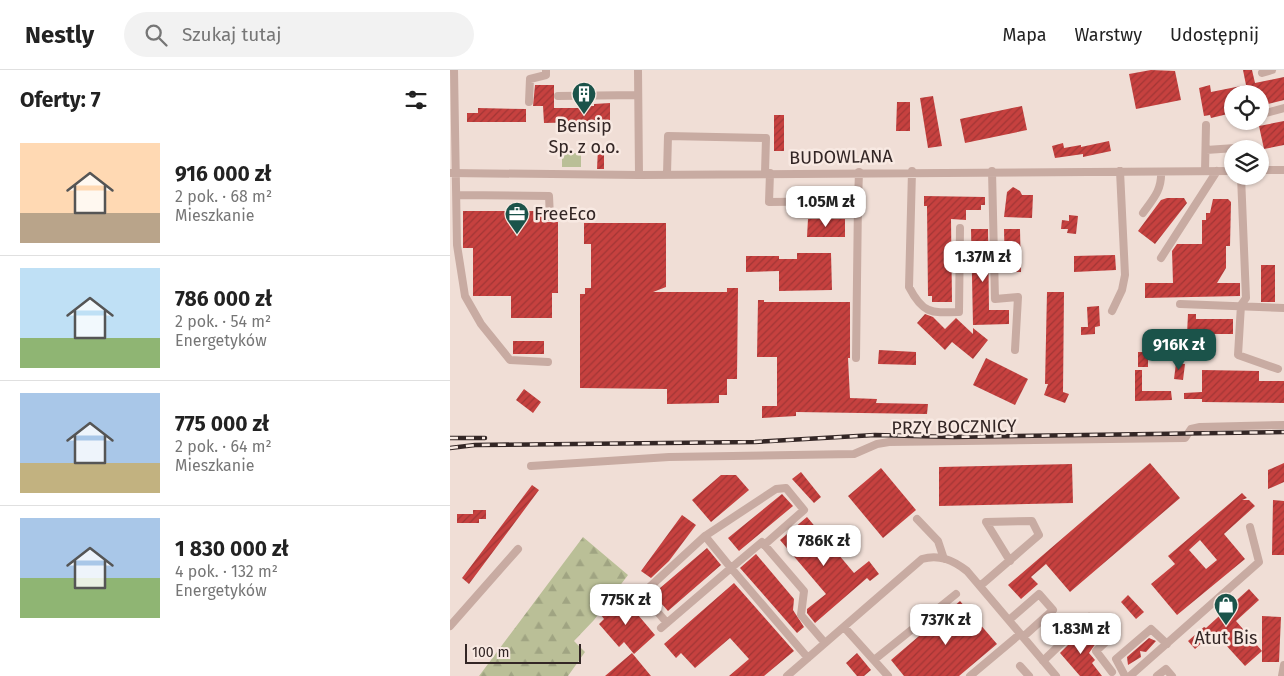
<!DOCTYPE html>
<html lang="pl">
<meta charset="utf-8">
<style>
:root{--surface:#fff;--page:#f2f2f2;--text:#222;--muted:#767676;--line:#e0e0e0;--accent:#1b534a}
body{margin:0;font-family:"Fira Sans",sans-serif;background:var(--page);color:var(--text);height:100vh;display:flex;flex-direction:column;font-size:19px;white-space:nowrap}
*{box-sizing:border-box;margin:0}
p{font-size:16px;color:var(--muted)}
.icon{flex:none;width:28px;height:28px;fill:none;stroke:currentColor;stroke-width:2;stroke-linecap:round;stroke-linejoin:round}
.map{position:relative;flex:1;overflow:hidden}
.side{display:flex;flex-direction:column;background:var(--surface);width:450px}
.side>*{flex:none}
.controls{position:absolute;left:774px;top:15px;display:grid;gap:10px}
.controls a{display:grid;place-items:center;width:45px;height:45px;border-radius:50%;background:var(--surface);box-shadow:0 1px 4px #0004;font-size:25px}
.scale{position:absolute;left:15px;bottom:12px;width:116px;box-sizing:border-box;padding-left:5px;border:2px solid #332625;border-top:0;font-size:14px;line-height:18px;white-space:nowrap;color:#332625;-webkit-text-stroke:4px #f8e9e2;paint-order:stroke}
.price{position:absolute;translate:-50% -42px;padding:0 11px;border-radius:10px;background:#fff;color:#222;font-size:16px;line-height:32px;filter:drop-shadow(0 1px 2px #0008)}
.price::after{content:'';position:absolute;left:50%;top:30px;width:15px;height:11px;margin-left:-8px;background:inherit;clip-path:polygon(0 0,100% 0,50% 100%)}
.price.current{background:var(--accent);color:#fff}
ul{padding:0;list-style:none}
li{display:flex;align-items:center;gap:15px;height:125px;padding:0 20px}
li+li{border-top:1px solid var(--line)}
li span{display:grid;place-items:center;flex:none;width:140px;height:100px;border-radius:0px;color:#555}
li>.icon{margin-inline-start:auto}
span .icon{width:60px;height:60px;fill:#fffc;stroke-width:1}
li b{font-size:21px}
h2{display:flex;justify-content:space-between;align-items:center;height:60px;padding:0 20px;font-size:21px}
header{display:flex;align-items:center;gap:30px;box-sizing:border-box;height:70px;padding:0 25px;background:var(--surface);border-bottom:1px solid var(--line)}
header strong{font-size:24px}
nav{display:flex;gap:28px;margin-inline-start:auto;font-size:18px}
.search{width:350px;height:45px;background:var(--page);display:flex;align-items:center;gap:12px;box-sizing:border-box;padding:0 18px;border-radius:28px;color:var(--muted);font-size:19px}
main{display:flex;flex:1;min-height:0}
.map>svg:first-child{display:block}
.green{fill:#babf97}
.forest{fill:url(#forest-firs)}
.building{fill:url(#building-hatch);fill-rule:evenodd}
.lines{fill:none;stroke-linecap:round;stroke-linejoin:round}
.minor{stroke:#c8aba2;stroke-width:8}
.rail-casing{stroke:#332625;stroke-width:4.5}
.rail{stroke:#f8e9e2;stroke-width:2.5;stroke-dasharray:8;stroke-linecap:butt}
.labels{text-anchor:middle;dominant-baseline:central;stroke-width:5;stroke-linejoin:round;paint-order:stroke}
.poi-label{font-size:18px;fill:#332625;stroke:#f8e9e2}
.street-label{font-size:18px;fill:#332625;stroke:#f8e9e2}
</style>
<header>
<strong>Nestly</strong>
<div class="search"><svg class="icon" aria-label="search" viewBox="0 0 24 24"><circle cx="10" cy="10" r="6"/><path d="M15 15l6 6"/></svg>Szukaj tutaj</div>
<nav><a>Mapa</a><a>Warstwy</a><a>Udostępnij</a></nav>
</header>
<main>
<section class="side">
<h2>Oferty: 7<svg class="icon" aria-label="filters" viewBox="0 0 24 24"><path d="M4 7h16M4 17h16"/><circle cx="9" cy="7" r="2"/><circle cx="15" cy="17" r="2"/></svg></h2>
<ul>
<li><span style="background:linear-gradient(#ffd9b3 70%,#b9a48a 0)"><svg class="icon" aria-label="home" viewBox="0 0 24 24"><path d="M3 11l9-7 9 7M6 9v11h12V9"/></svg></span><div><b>916 000 zł</b><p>2 pok. · 68 m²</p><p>Mieszkanie</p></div></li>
<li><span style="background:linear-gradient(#bfe0f5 70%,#8fb573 0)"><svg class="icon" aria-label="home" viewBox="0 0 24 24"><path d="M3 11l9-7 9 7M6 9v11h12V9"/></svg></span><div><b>786 000 zł</b><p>2 pok. · 54 m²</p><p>Energetyków</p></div></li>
<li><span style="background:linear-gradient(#a9c7e8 70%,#c2b280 0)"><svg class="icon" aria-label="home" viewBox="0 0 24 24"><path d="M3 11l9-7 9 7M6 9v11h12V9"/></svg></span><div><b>775 000 zł</b><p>2 pok. · 64 m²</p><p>Mieszkanie</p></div></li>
<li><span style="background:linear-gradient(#a9c7e8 60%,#8fb573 0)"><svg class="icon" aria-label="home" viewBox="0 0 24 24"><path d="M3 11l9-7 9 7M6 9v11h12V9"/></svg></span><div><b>1 830 000 zł</b><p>4 pok. · 132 m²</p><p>Energetyków</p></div></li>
</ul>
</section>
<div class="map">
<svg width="834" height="606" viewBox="0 0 834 606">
<defs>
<pattern id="forest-firs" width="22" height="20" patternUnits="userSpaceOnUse" patternTransform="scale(1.25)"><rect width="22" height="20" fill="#babf97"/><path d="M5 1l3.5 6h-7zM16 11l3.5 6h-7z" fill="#a0a482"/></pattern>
<pattern id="building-hatch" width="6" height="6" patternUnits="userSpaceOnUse" patternTransform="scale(1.25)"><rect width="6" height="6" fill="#c6413f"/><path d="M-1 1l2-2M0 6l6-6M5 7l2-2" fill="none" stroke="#a13635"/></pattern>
</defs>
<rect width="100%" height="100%" fill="#f0ded6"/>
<path class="green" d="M112,83H131V97H112Z"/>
<path class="forest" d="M133,467L178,505L144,550L124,571L135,582L118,606H29Z"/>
<path class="building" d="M701,0L725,1L731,30L686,39L679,4Z
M793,0H802L805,13L834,7V30L810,36V24H782V43L761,48L760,45L754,46L749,18L760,15L761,22L796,15Z
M85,15H104V38H137V36H144V34L160,33V56H137V52L94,53L93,36H83Z
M483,26L492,76L478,78L470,28Z
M447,32H460V61H446Z
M572,36L577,60L515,73L510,49Z
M28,38L76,39V52H17V43H28Z
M324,45H334V81H324Z
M834,51V75L814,79L809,56Z
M659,71L661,81L633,87V84L605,88L602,76L613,73L614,78L631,75V77Z
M148,78H154V99H147Z
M563,117L570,121L572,125H583L582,148L554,147L557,122Z
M474,126L535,127V135H531V140H516V150L501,149L502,232H482V226H478L477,136H474Z
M717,128H734L737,133L705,174L688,161L711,130Z
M763,129H778L781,132L780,176H776V198L767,213H790V226L695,228V213H723L722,181L727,174H752V150H756V143H760Z
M13,141H94V152H108V223H102V248H61V226H23V178H13Z
M619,145L628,146L626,164L617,163L618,159H611L612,150L619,151Z
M358,149H395V167H357Z
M134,153H216V217L203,222H277V218H288L287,309H277V325H269V333L217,334V319L130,318V224H135V218H141V174H134Z
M521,159H538L539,240H559V254L523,255Z
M554,159H570L571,202H555Z
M347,183H381L382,220L329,221V201L296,202V186H329V189H347Z
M665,185L666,200L624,202V186Z
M811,195H825V232H811Z
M597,222H614L613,322L619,324L615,333L594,325L598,314H595Z
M308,230H314V232H400V288H398L400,328L427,329L426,333L478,334L477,344L346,342V346L312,348V336H327V287H307Z
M649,236L650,256L645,257V264L631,265V257H638L637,237Z
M475,244L483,247L495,259L506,248L523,264V258L538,270L523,289L502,272L495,280L467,253Z
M738,244H746V249H783V264H737Z
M63,271H94V284H63Z
M429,280L466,282V295L428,294Z
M688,282H698V297H688Z
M536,288L578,309L565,335L523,315Z
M726,293L735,294L733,310L724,309Z
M685,300H692V321H721L722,330L685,331Z
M752,300L809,301V311H834V333L752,332V329H734V323L752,322Z
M74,319L91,332L83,343L66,330Z
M700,393L730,428L620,522L596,494L581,507L588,514L571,529L558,515Z
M834,393V412L818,419V400Z
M622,394L623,433L489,436V397Z
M431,398L466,440L433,468L398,426Z
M351,402L371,427L364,433L342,409Z
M271,405H286L299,420L261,452L242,430Z
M82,415L89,420L19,514L12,508Z
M792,423L797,428L792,430H799L805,436L774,464L795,489L727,545L701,514L725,494L718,486ZM750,470L767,490L756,499L739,480Z
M332,424L343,436L289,481L278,468Z
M823,430L834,431V485H822Z
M23,440H36V449H29V453H7V444H23Z
M232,445L246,455L219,491L201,508L191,501Z
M357,447L404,503L419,491L429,504L420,511L417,508L365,553L357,543V539L376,524L330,470Z
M257,478L271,495L218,541L203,524Z
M306,484L344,529L343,540L354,557L347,563L290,498Z
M284,513L344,581L314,606H279L299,589L280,568L245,598L231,583L226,588L214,574Z
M799,519L809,530L786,551L812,581L795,596L764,562L745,579L738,571L754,557L756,558Z
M678,525L694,542L686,549L671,532Z
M172,526L205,565L184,584L174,572L169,577L149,554L154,549L151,545Z
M510,531L547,574L509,606H454L441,590Z
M812,546L831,547L829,592H812Z
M634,559L646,573L639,583L645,590L642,593L652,606H630L610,583Z
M699,568L706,571L696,582L690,581L691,587L678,595L677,587Z
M182,583L201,606H155Z
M407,583L421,600L414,606H407L396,593Z"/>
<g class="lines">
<path class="minor" d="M4,0L7,175L15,226L31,254L60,290L98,292
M188,0L189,105
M812,3L822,0
M108,26L188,25
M79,32L80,9L96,5V0
M812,44L834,38
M756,80L800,77
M810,100H834
M462,101L459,217C473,244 481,243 509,242L510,158
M542,101L545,229L568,227L565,280
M755,101L756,55
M0,103L189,105L782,101
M320,103L319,132L408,131L406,288
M217,104L218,66L316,68L315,103
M791,106L796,228L791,235L788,285L828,299
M8,125L99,126L100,147
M408,131L409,102
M693,143C703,129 712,120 711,102
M711,188L767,101
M730,234L834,238
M662,241L672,220L675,205L670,101
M81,396L219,387L404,384L427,374L439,372L735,368L741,359L750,357L834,355
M467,449L488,471L494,489
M255,466L326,419L336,418L354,440L314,475
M530,516C550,499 569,482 589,465L582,451L536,452L560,491
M559,550L589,524L603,540L573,567
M217,553L192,524L255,466L281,498L312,472L354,521L351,545L375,573
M0,556L68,479
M394,557L438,606
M211,558L281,498L358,588
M424,590L506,524
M593,591L639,547L660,568L646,581L662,602
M570,596L579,606
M337,606L472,489C489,484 503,490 517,501L606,606
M520,606L570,564
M675,606L666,589L701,559L717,574
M680,606L809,492L800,457
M707,606L716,599L722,606
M832,606L834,595"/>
<defs>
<path id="rail" d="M0,368H35
M0,378L25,375L305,372L425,365L503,367L834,362"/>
</defs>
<use href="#rail" class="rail-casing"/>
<use href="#rail" class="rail"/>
</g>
<defs>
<symbol id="building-pin" viewBox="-11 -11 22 30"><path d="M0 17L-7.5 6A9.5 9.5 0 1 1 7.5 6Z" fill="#1b534a" stroke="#f8e9e2"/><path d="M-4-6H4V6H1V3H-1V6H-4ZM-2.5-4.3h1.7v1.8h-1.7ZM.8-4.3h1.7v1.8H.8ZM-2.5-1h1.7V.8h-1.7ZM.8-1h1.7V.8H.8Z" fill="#fff"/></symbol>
<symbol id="office-pin" viewBox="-11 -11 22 30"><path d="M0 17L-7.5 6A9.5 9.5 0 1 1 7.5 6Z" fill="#1b534a" stroke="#f8e9e2"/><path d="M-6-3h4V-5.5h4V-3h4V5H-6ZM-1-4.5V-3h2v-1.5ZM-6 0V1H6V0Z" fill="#fff"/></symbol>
<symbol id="shop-pin" viewBox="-11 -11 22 30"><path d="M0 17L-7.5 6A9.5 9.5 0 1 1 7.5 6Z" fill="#1b534a" stroke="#f8e9e2"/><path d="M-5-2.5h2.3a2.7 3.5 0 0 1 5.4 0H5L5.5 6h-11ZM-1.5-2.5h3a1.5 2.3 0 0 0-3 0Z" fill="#fff"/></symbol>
</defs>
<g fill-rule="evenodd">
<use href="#building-pin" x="120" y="10" width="28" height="38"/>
<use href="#office-pin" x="53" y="130" width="28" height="38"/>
<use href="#shop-pin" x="762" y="521" width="28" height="38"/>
</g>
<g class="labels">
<g class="poi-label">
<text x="134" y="56">Bensip<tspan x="134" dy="21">Sp. z o.o.</tspan></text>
<text x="84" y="144" text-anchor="start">FreeEco</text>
<text x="776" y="568">Atut Bis</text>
</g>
<g class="street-label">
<text transform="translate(391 87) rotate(-1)">BUDOWLANA</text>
<text transform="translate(504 357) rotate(-1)">PRZY BOCZNICY</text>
</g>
</g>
</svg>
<div class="controls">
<a><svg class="icon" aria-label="locate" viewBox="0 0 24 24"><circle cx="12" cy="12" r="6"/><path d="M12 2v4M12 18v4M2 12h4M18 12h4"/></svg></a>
<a><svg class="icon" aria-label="layers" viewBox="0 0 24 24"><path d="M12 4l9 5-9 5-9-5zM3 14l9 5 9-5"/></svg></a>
</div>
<div class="scale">100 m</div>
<b class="price" style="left:376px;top:158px">1.05M zł</b>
<b class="price" style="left:533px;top:213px">1.37M zł</b>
<b class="price current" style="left:729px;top:301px">916K zł</b>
<b class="price" style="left:374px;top:497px">786K zł</b>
<b class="price" style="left:176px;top:556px">775K zł</b>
<b class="price" style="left:496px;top:576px">737K zł</b>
<b class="price" style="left:631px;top:585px">1.83M zł</b>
</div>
</main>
